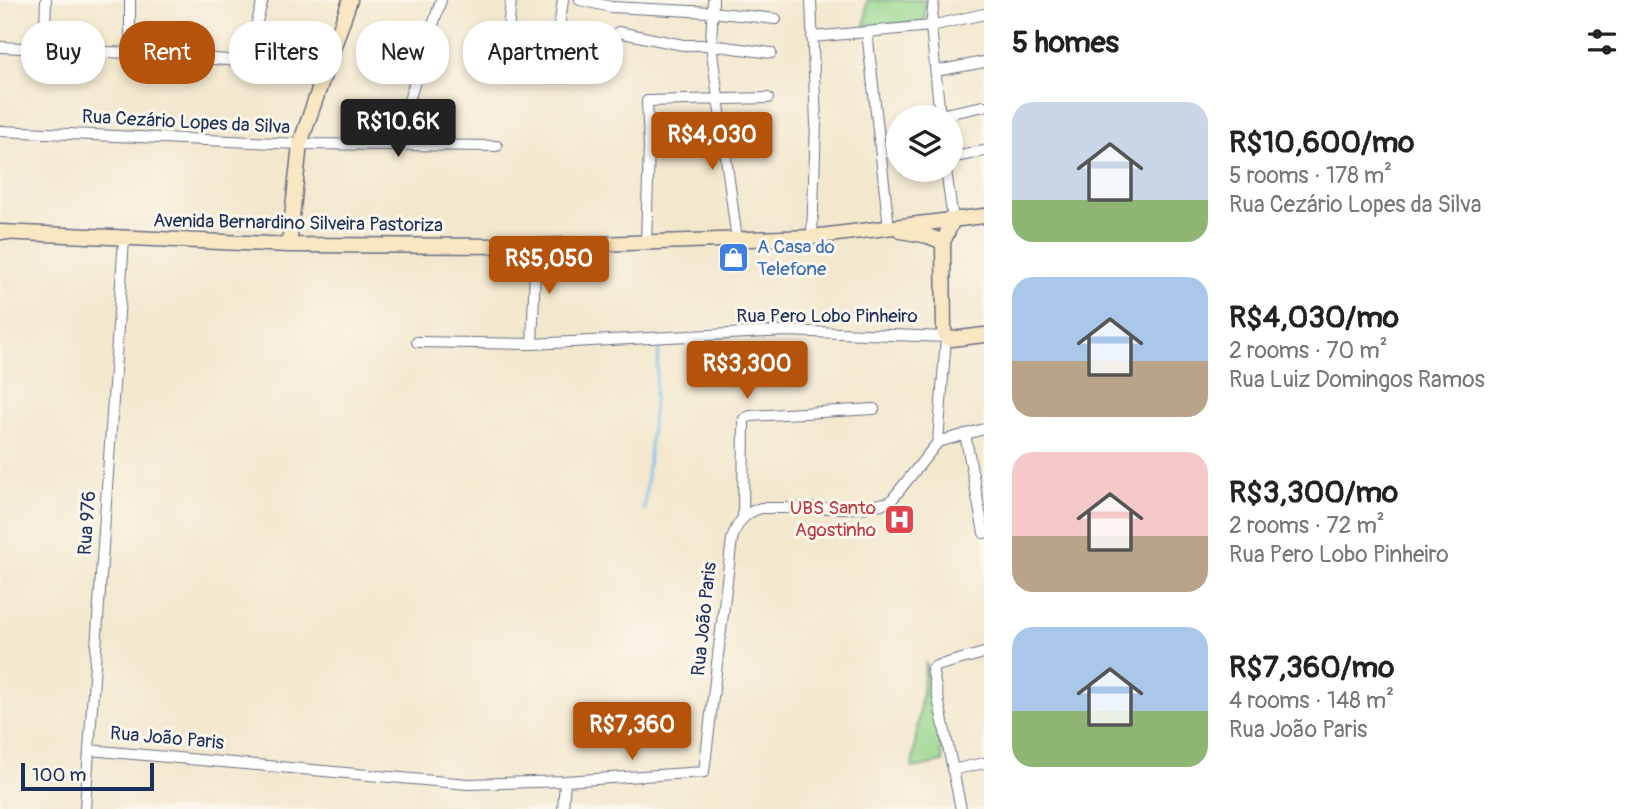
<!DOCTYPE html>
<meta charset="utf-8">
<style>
:root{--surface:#fff;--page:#f2f2f2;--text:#222;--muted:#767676;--accent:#b45309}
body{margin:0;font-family:Pangolin,sans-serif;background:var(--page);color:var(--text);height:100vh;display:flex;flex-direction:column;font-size:26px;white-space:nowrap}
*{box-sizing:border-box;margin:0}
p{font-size:23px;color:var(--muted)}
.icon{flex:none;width:38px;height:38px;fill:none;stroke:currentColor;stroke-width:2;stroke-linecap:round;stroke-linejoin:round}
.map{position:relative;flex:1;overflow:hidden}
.sheet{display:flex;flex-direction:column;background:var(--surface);width:665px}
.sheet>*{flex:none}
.guide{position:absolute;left:21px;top:21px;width:665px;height:63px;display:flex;gap:14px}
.buttons{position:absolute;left:886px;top:105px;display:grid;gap:14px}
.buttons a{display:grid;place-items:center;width:77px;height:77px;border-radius:50%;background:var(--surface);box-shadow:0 4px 10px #0003;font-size:35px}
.scale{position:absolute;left:21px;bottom:18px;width:133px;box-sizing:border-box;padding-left:7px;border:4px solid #1b2f5e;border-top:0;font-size:19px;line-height:24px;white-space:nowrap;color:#1b2f5e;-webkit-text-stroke:5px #fbf7ec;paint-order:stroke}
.price{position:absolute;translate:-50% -60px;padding:0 16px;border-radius:7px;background:var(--accent);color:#fff;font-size:23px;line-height:46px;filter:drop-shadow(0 2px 4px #0008)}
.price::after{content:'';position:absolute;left:50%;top:42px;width:21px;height:16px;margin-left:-10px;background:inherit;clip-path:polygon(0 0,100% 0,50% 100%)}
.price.selected{background:#222;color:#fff}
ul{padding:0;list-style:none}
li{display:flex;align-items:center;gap:21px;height:175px;padding:0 28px}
li span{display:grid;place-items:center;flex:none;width:196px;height:140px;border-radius:21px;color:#555}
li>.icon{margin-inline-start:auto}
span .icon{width:84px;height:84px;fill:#fffc;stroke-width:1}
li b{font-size:30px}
h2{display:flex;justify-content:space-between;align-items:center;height:84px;padding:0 28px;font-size:30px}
.tag{padding:0 24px;border-radius:28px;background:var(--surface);box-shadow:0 4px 10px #0003;font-size:24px;line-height:63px}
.tag.selected{background:var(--accent);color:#fff}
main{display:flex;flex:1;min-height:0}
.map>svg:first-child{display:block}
.green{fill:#95d58b;stroke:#588274;stroke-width:2}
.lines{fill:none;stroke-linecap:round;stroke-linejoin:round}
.stream{stroke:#6dbee8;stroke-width:2.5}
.street-casing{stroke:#676f85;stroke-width:12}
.secondary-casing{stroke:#676f85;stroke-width:17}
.street{stroke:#fff;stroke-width:10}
.secondary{stroke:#f9e7c3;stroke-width:14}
.labels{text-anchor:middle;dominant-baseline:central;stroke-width:6;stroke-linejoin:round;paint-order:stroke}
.street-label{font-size:19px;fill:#1b2f5e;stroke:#fbf7ec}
.shop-label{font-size:19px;fill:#366cbe;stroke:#fbf7ec;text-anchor:start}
.health-label{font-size:19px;fill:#be3a42;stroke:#fbf7ec;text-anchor:end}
</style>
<main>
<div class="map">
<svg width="984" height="809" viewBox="0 0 984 809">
<rect width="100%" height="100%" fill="#fbf7ec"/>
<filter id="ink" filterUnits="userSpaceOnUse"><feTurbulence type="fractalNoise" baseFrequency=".0143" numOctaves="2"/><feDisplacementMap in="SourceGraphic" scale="14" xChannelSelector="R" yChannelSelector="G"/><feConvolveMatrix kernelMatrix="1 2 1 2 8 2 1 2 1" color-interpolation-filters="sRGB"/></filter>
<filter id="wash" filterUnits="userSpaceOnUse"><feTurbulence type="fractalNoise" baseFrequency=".00686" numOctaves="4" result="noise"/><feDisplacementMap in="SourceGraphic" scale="28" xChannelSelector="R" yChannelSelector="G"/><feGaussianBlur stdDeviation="1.57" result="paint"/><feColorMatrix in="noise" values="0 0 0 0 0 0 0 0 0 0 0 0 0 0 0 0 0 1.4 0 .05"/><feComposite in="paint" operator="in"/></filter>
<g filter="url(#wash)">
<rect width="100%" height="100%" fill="#f3e7cd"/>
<path class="green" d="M867,0H926L924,22L865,27Z
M926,662L943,762L912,768Z"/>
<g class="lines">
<path class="stream" d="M644,510L659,349"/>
</g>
</g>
<g filter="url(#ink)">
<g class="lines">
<defs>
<path id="street" d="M511,0L507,42L552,49L556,48L563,0
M580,0L611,7L711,12L776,19
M713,0L711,45L737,240
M811,0L816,124L812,237
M934,0L931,26L940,117
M618,32L683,45H711L771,53
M867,32L889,228
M812,37L931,26L984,14
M0,47L130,53L325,67
M44,49L46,0
M130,53V0
M246,61L263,0
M936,71L984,62
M940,115L984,106
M0,131L300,144L497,146
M395,144L441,0
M950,158L984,151
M946,170L953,220
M646,243L649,146L647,101L768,98
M532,344L536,246
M965,434L984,533
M938,442L984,429
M743,517L744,419L750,416L874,409
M89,750L468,784L565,781L704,772L732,539C737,523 744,513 761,508H861L890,502L938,442L946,337L786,331L532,344L417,342
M952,770L984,763
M85,809L124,239
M563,809L565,781
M961,809L932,669L936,666L984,653"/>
<path id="secondary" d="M953,220L943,242L944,332L946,337L951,339L984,335
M901,231L928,236L943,242
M0,232L289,245L536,246L812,237L984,216
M289,245L300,144L350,0"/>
</defs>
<use href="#street" class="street-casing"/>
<use href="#secondary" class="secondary-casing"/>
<use href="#street" class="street"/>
<use href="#secondary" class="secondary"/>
</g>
</g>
<defs>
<symbol id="shop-square" viewBox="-11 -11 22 22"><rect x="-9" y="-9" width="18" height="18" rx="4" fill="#3f7fe0" stroke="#fbf7ec"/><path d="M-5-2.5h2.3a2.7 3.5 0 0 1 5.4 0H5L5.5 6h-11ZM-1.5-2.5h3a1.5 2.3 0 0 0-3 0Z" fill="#fff"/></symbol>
<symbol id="hospital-square" viewBox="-11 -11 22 22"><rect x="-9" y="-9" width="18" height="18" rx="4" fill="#e0444e" stroke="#fbf7ec"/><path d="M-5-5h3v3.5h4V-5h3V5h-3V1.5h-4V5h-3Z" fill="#fff"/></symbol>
</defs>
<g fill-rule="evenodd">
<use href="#shop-square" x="716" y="240" width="35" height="35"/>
<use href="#hospital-square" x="882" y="502" width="35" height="35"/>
</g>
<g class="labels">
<g class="street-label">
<text transform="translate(186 122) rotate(3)">Rua Cezário Lopes da Silva</text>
<text transform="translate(298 223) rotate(1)">Avenida Bernardino Silveira Pastoriza</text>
<text x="827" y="316">Rua Pero Lobo Pinheiro</text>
<text transform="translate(87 523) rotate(-86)">Rua 976</text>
<text transform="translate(704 619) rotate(-84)">Rua João Paris</text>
<text transform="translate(167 738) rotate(5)">Rua João Paris</text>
</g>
<g class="shop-label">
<text x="757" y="247">A Casa do<tspan x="757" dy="22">Telefone</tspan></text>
</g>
<g class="health-label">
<text x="876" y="508">UBS Santo<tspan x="876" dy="22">Agostinho</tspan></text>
</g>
</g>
</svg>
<div class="buttons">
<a><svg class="icon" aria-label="layers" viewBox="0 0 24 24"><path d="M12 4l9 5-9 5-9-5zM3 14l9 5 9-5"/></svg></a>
</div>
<div class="scale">100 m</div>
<b class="price selected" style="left:398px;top:159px">R$10.6K</b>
<b class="price" style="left:712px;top:172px">R$4,030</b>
<b class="price" style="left:549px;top:296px">R$5,050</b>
<b class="price" style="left:747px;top:401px">R$3,300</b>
<b class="price" style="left:632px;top:762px">R$7,360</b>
<div class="guide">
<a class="tag">Buy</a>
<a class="tag selected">Rent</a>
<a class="tag">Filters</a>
<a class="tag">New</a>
<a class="tag">Apartment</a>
</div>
</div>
<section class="sheet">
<h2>5 homes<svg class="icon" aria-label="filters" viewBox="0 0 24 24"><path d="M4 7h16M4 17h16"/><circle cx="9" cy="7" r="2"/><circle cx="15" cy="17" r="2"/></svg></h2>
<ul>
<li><span style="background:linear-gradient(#c9d6e8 70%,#8fb573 0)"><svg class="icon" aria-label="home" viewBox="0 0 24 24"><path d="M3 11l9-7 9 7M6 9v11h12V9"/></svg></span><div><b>R$10,600/mo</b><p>5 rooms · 178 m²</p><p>Rua Cezário Lopes da Silva</p></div></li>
<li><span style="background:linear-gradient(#a9c7e8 60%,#b9a48a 0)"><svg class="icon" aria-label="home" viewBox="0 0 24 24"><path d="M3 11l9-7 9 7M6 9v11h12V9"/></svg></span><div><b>R$4,030/mo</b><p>2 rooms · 70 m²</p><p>Rua Luiz Domingos Ramos</p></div></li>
<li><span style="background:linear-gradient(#f6c9c9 60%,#b9a48a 0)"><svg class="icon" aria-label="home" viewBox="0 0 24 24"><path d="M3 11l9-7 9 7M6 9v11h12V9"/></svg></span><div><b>R$3,300/mo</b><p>2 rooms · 72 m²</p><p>Rua Pero Lobo Pinheiro</p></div></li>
<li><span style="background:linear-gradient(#a9c7e8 60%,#8fb573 0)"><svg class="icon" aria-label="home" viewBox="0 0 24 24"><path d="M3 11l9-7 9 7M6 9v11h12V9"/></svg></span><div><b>R$7,360/mo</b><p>4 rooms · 148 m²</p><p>Rua João Paris</p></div></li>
</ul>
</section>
</main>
